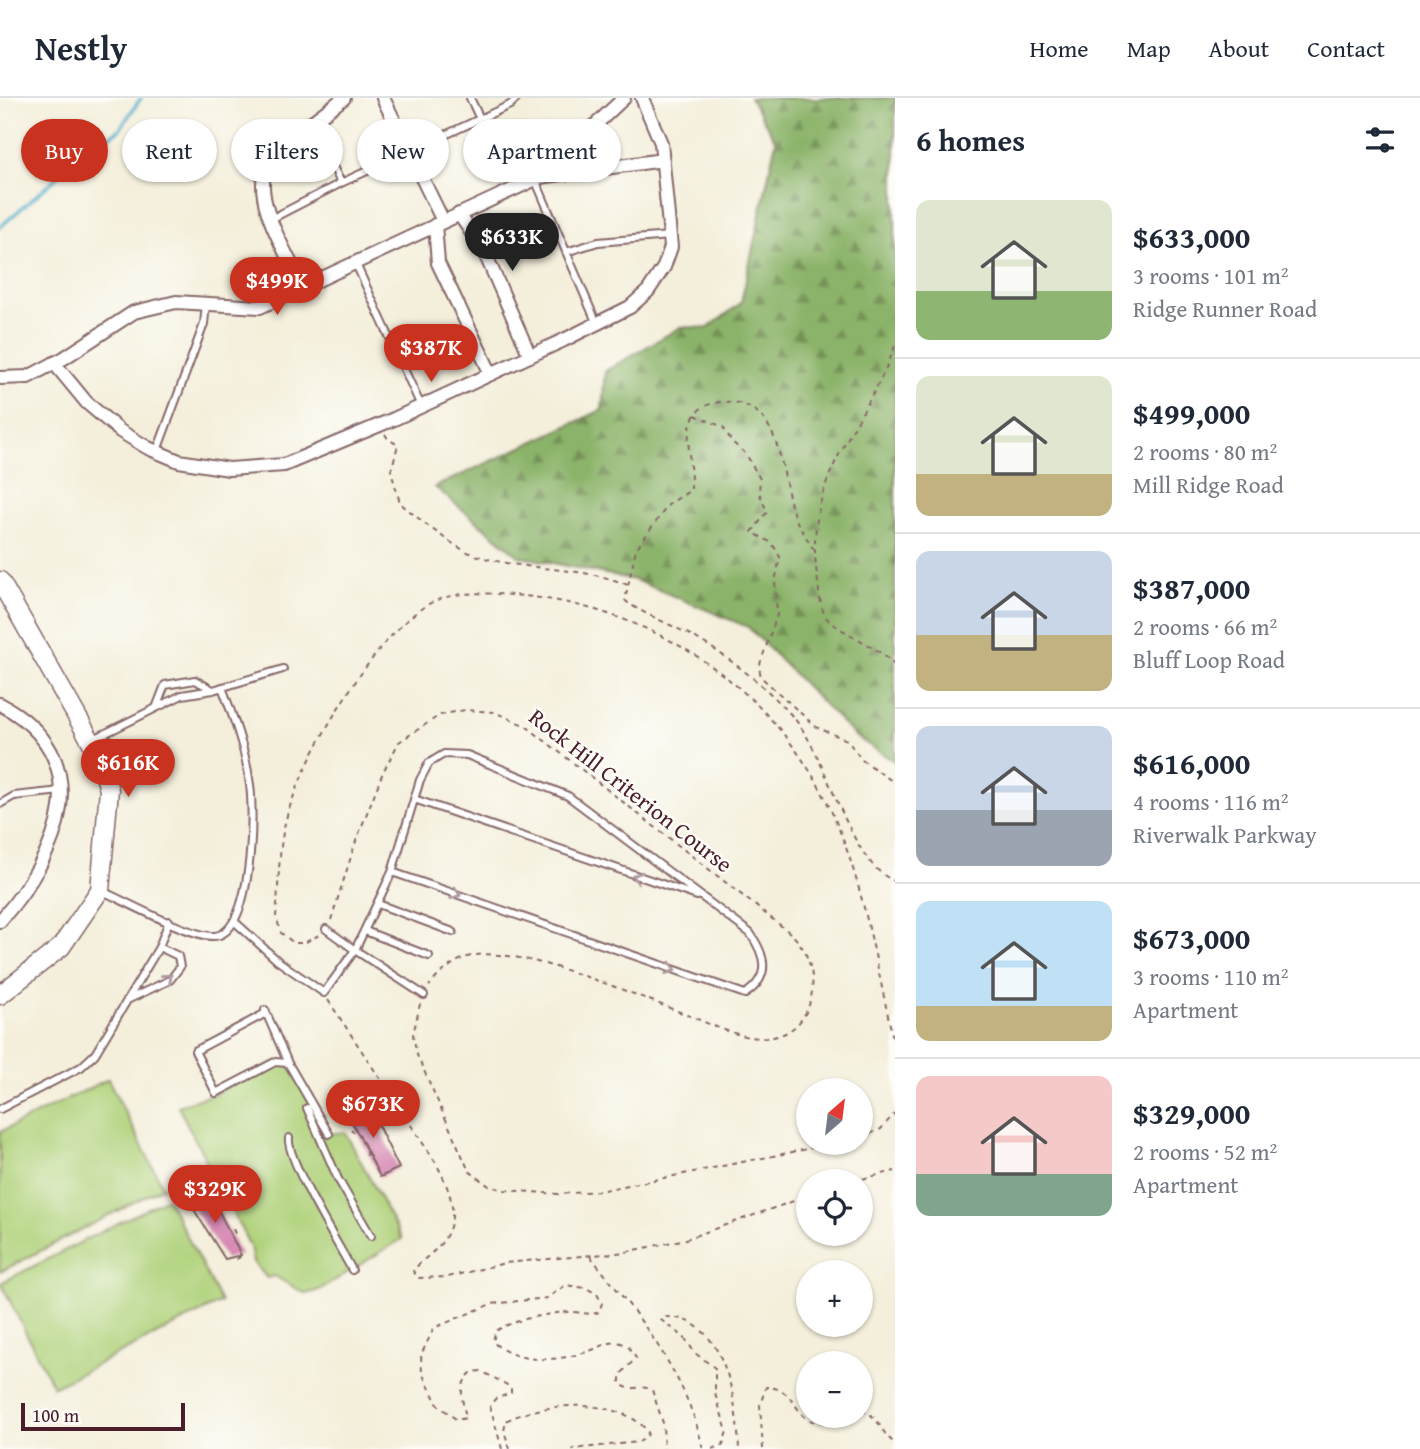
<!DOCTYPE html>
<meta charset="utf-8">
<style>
:root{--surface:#fff;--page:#f2f2f3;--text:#1f2937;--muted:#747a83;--line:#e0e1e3;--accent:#c8321e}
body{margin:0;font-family:"Gentium Book Plus",serif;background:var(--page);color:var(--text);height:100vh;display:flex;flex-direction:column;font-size:26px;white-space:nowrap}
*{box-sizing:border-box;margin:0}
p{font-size:23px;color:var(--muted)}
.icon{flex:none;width:38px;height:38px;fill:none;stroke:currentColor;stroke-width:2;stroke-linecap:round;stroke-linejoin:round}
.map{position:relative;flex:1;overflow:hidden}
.side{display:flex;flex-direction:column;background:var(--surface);width:525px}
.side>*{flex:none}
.banner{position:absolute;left:21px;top:21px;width:665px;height:63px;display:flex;gap:14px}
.needle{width:46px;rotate:28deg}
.tools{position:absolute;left:796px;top:980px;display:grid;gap:14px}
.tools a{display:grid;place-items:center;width:77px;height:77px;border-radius:50%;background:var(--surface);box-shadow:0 2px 5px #0004;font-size:35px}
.scale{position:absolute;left:21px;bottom:18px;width:164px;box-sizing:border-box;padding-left:7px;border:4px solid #4a1f2b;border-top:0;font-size:19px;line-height:24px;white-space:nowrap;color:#4a1f2b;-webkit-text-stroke:5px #fdfcf7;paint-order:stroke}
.price{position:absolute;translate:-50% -60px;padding:0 16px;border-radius:24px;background:var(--accent);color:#fff;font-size:23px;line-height:46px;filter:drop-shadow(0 2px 4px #0008)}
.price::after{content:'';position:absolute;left:50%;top:42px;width:21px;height:16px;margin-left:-10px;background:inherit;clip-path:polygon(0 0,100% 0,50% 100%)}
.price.selected{background:#222;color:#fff}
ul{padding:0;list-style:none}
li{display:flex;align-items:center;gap:21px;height:175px;padding:0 21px}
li+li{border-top:2px solid var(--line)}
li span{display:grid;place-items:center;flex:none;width:196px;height:140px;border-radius:14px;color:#555}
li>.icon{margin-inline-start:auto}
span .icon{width:84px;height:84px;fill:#fffc;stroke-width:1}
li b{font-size:30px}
h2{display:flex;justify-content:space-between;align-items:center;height:84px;padding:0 21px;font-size:30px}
.pill{padding:0 24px;border-radius:32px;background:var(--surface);box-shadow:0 2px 5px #0004;font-size:24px;line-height:63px}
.pill.selected{background:var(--accent);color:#fff}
header{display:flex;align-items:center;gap:42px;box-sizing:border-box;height:98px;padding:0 35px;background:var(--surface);border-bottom:2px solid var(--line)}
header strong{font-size:33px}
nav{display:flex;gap:38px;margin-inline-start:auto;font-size:24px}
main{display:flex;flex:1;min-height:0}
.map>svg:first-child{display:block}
.grass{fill:#afd179;stroke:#7c7852;stroke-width:2}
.forest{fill:url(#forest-firs);stroke:#6a694a;stroke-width:2}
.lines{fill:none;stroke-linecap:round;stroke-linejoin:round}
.stream{stroke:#4eadcc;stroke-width:3.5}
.building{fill:#d88bb5}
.lane-casing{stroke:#866869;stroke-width:10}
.street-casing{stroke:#866869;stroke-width:16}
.secondary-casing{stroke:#866869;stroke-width:21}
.path{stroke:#866869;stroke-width:2;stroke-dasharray:5 5;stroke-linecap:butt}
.lane{stroke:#fff;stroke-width:6}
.street{stroke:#fff;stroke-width:12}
.secondary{stroke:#fff;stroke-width:18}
.oneway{stroke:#ae9aa0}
.labels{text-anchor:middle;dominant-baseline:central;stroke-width:5;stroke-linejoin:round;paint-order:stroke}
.street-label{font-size:23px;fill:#4a1f2b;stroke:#fdfcf7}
</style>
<header>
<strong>Nestly</strong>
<nav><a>Home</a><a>Map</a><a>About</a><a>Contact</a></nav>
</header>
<main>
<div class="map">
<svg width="895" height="1351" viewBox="0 0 895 1351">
<defs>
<pattern id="forest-firs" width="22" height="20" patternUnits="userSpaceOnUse" patternTransform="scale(1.75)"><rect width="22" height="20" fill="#8bb369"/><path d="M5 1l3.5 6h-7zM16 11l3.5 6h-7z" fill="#749157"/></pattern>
</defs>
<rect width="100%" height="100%" fill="#fdfcf7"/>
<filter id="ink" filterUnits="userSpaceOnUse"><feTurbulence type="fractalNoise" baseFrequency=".0143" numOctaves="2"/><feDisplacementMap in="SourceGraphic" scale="14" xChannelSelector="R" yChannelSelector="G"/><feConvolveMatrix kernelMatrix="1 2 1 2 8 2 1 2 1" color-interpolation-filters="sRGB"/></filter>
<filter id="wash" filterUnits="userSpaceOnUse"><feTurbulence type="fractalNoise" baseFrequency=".00686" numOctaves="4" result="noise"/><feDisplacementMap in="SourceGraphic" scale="28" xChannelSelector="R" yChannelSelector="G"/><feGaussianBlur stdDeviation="1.57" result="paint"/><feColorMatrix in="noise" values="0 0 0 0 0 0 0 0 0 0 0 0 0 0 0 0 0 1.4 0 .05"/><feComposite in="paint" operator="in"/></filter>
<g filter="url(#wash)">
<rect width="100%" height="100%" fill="#f4efdb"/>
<path class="grass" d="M275,964L288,965L329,1036L345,1034L402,1141L319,1192L306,1196L274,1178L267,1180L253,1164L250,1148L178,1008L216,995Z
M108,981L163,1089L0,1174V1034Z
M167,1100L221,1204L53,1289L1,1185Z"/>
<path class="forest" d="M750,0H895V664L855,638L748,529L635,482L519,458L435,389L602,312L605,273L681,229L708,230L741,205L776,43Z"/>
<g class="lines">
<path class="stream" d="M0,129L84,56L119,32L141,0"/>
</g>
<g id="blocks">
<path class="building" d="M367,1005L399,1070L380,1079L348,1016Z
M209,1094L241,1157L225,1161L188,1102Z"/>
</g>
</g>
<g filter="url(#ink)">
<use href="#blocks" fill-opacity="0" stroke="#866869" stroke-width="2"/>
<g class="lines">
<defs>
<path id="lane" d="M470,0L480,21
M312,26L341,85L510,7L517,0
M535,81L597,226
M271,121L341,85
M566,154L598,144L670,138
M355,164L421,308
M157,353L204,226L206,206
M156,610L165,587L195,582L213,592
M92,642L182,597L213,592L283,571
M414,701L697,798
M0,706L14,698L61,693
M392,774L745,896C772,878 765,857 750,835L568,698L467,657L444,656L429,665L420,682L392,774L355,852L424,897
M100,792C125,803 190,839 214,838C253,836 254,715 250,687C246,653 234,621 222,589
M378,806L453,834
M235,824L278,863L324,895L355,852L326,831
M365,833L429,858
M127,902L170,882L180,869L178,858L159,849
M265,912L288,965
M266,915L195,953L216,995L275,964L288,965L329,1036
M307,1010L338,1081L371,1138
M0,1011L81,969L95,956L159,849L169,823
M289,1040C286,1061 340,1149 352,1172"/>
<path id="street" d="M383,0L443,123
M540,79L624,0
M459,116L484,153L530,258
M435,127L438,165L491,276
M303,189C287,155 248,98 269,63C279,46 326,14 344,0
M54,265L87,305L120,333L148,350L179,363L229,371L284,367L394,321L564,242L630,209L648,193L664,169L671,149L661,45L642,0
M0,280L28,279L64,260L134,214L176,204L260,209L540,79L663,62
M0,606C100,660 60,755 0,823"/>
<path id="secondary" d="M0,483L100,659L109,692L100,792L61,849L0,897"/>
</defs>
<use href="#lane" class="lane-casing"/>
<use href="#street" class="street-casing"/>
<use href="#secondary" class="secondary-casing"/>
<path class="path" d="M895,248C864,332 803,377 817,477C819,490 819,507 826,519C834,532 877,546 895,568
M695,317L723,329L732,344L746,356L760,381L759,394L767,414L752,434L772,445L780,459L775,484L777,517L759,569L761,579L816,629L847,642L862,662L895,685
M385,336L388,341L398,347L391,373L400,405C415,418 452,448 470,455C521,475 577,466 628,487
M814,452C807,440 797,427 793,414C780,373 782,300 722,304C673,307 693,360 691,392L669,406L636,451L625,502C630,510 681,531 694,539C730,560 766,588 793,619C829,659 848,766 895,783
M331,822L356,743L383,674L399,644L440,617L465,612L494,614L526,628L789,834C828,867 818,941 761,940C736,939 712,927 690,918C641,899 525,850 477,857C457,859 441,874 429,888
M319,837L304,845H294L281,835L276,818C279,788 278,755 285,725C300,664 373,539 427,507C453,492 484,495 513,497C632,506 741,567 806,667C860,749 873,856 895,949
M328,902L436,1065C451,1094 463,1122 437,1150C429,1158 420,1164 413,1173L418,1180L448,1179L505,1165L626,1154L686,1141L808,1098
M420,906L413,937L417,957L469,1073L489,1088L505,1092L559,1096L599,1093L837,1045
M351,1031L356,1037L359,1036L380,1079L387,1076
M861,1040L881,1031L895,1015
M366,1053L367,1062
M853,1083L895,1073
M196,1098L210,1091
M221,1106L225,1115
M233,1131L237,1140
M590,1158C639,1219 686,1274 703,1351
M236,1161L244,1157
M861,1313C880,1316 880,1336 895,1345
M502,1351L490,1308L495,1301L511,1295V1289L481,1273L472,1274C456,1288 463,1303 466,1320L457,1322L438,1307L422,1275L421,1257L434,1230L491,1206L547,1200L566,1187L586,1190L597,1196L602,1205L599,1214C590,1218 582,1214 572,1214C554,1214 509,1222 495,1234L493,1244C518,1268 562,1263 592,1252C605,1247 614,1240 628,1248L636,1260L620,1277V1285C630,1296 641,1285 652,1292L663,1325L664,1351
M510,1351L504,1333L506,1323C541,1304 621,1298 648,1334L647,1339L639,1344L572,1351
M712,1351L723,1347L727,1333L715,1296V1270L695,1255L684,1239L661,1222L664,1219C726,1217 737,1306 739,1351
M763,1351L760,1307L766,1289C807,1290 787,1342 847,1318"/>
<use href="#lane" class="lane"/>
<use href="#street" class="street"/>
<use href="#secondary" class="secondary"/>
</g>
<defs><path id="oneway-chevron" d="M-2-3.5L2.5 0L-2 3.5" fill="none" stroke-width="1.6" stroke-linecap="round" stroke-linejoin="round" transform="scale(1.75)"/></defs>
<g class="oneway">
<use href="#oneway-chevron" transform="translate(637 779) rotate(-161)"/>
<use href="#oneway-chevron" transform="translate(456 796) rotate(19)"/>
<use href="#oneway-chevron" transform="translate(671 871) rotate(19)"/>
<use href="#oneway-chevron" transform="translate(168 880) rotate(-41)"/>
</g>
</g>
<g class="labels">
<g class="street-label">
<text transform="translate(631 692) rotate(38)">Rock Hill Criterion Course</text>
</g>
</g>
</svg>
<div class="tools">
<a><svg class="needle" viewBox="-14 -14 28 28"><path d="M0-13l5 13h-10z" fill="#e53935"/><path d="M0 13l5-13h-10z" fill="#747a83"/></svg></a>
<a><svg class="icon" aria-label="locate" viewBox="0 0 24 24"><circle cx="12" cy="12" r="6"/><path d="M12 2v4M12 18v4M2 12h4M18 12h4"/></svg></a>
<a>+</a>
<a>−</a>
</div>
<div class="scale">100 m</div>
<b class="price selected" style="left:512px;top:175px">$633K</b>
<b class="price" style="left:277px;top:219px">$499K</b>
<b class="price" style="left:431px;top:286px">$387K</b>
<b class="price" style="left:128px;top:701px">$616K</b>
<b class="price" style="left:373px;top:1042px">$673K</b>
<b class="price" style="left:215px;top:1127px">$329K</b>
<div class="banner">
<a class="pill selected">Buy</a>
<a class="pill">Rent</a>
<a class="pill">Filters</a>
<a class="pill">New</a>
<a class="pill">Apartment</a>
</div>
</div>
<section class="side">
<h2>6 homes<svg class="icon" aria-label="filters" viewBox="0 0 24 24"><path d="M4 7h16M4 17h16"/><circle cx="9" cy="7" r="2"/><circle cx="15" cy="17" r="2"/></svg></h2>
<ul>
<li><span style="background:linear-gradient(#dfe7d0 65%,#8fb573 0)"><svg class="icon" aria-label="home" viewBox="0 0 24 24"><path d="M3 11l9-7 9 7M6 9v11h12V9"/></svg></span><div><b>$633,000</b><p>3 rooms · 101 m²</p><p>Ridge Runner Road</p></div></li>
<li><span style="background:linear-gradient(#dfe7d0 70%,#c2b280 0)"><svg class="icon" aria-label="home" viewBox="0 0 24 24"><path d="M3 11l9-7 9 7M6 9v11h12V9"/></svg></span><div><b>$499,000</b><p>2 rooms · 80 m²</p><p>Mill Ridge Road</p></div></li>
<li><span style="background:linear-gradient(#c9d6e8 60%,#c2b280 0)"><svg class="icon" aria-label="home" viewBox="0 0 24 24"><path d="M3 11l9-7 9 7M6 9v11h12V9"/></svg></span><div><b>$387,000</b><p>2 rooms · 66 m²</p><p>Bluff Loop Road</p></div></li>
<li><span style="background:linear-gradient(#c9d6e8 60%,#9aa5b1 0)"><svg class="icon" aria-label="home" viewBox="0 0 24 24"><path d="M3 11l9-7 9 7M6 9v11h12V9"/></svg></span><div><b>$616,000</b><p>4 rooms · 116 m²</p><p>Riverwalk Parkway</p></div></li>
<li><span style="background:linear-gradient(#bfe0f5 75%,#c2b280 0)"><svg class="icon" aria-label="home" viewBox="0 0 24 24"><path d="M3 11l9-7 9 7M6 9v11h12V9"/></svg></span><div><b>$673,000</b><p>3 rooms · 110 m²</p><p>Apartment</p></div></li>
<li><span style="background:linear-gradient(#f6c9c9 70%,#7fa58c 0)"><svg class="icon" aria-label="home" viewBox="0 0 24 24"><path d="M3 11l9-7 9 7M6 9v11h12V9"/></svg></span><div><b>$329,000</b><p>2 rooms · 52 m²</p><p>Apartment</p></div></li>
</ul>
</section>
</main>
